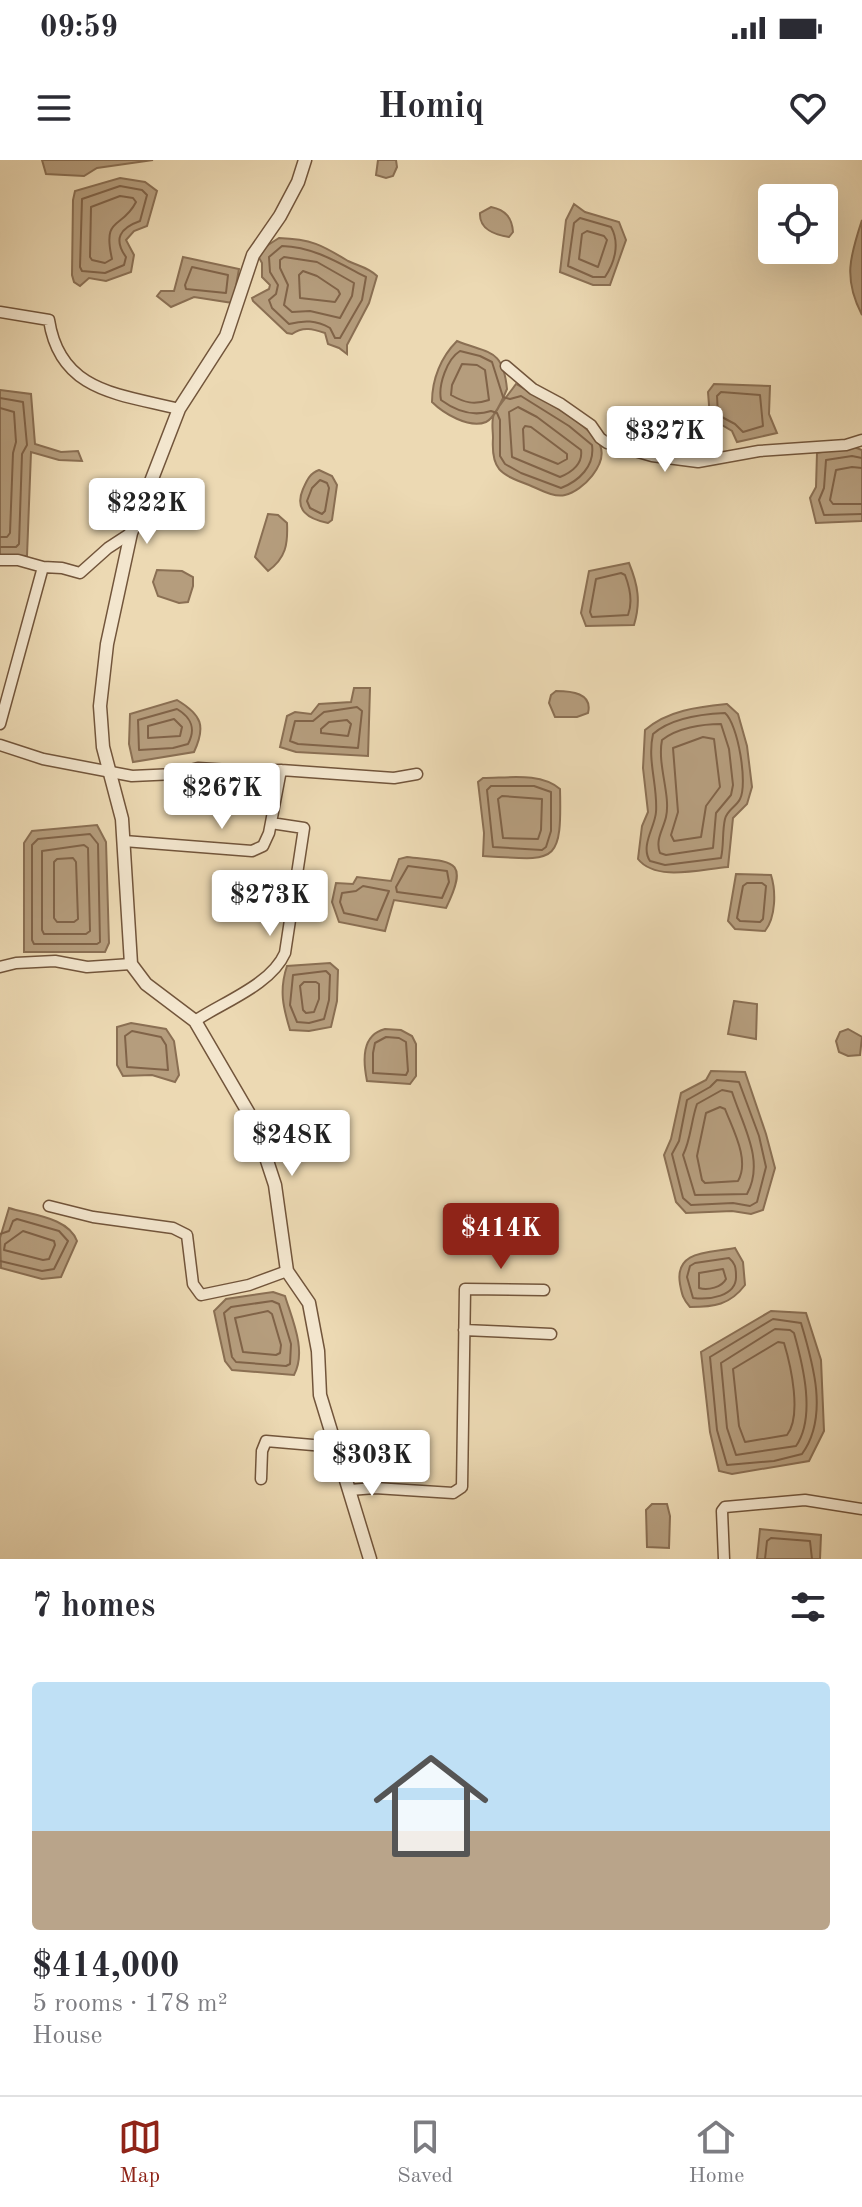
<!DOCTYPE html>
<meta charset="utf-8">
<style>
:root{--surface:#fff;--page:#f7f7f7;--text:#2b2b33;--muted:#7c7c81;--line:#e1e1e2;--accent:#8f2418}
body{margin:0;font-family:"Old Standard TT",serif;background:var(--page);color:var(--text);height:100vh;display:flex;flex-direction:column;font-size:30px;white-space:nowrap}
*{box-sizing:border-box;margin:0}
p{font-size:26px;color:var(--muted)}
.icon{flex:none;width:44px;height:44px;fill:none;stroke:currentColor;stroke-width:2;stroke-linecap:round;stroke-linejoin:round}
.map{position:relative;height:1399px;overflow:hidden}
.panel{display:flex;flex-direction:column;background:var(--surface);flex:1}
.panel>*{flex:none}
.buttons{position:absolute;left:758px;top:24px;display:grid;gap:16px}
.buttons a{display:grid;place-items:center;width:80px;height:80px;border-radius:8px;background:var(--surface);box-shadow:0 8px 32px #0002;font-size:40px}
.price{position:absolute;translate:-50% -68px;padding:0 18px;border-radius:8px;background:#fff;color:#222;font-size:26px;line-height:52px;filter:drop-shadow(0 2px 4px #0008)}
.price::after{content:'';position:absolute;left:50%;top:48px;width:24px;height:18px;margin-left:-12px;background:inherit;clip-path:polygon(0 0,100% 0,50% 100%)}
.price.current{background:var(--accent);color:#fff}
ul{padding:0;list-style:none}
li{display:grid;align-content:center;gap:16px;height:424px;padding:0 32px}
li+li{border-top:2px solid var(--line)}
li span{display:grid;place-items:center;height:248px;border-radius:8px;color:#555}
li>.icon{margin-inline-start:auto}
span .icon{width:144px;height:144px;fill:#fffc;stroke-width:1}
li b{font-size:34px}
h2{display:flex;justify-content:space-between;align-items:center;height:96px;padding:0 32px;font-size:34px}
.status{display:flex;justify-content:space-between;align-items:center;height:56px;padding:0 40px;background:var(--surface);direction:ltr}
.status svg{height:22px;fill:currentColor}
header{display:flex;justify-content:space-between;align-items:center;height:104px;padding:0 32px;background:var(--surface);font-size:36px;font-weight:700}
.tab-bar{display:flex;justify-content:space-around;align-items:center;height:112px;border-top:2px solid var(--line);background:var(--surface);font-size:22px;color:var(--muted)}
.tab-bar a{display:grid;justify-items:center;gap:4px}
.tab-bar .current{color:var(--accent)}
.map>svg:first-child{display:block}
.water{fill:#b59d7d;stroke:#8a6f53;stroke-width:2}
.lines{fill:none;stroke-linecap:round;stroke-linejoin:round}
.shore{stroke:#806348;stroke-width:2}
.minor-casing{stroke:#72553b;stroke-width:13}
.tertiary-casing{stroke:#72553b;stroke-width:15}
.minor{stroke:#f3e6ce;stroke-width:10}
.tertiary{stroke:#f3e6ce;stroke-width:12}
</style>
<div class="status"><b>09:59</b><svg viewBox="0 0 49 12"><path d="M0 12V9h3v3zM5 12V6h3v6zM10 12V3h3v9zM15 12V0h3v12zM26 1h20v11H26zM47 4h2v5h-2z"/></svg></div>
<header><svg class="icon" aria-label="menu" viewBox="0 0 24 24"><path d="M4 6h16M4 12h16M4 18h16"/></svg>Homiq<svg class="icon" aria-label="heart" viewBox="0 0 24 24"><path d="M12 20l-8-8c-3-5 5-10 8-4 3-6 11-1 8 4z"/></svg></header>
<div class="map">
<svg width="862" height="1399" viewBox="0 0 862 1399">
<rect width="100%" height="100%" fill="#ecd9b3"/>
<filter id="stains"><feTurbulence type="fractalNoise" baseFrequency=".0025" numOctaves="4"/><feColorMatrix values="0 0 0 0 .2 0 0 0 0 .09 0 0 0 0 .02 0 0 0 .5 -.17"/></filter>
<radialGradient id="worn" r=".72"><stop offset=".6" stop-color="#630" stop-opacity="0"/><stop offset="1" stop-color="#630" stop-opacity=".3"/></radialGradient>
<path class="water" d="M42,0H153L97,8L84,16L46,14Z
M378,0H396L397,7L393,16L386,18L376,15Z
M120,18L145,22L157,31L147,66L134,71L126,80L134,95L131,112L106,121L89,118L80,126L74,122L72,115L73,40L75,31Z
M574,44L585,52L619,62L626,80L610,125H593L560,112L566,60Z
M491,47C506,50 512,58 513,72L509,77C495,75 479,69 480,53Z
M862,60V155C843,119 850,96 862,60Z
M279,78C311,79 322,85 348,101C358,106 368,107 377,116L369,143L347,185V194L339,188L328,184L325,173C313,169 303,166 292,174L287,173L253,141L252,138L269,129L270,125L262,117V103L258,96L268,85Z
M183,97L239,109L233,143L194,137L171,147L157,136L161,131H174Z
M457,181C489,194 503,188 507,229C503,238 496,257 486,262C469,269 443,253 432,242C432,219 441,197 457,181Z
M516,224C534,234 593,267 600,285C608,304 583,331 565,335C554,338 539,329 529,325C500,314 491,310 493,278C493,271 491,261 494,254C500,244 509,234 516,224Z
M714,224L770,226L769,254L777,273L737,282L732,271L710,258L708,232Z
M0,230L31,234L35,284L61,292L78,291L82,301L59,300L31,292L27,396L0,395Z
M854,287L862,290V361L816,363L810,338L816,327L817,293C830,290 842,291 854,287Z
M319,310L332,316L337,325L332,360L328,363C308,359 294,350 303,329C307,320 310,313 319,310Z
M268,354L278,355L287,363C288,384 286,398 268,411L255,397Z
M629,403C638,425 641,442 634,465L586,466L581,453L589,411Z
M157,410L182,411L193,417V426L188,442L179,443L158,436L153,422Z
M354,528H370L368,596L296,592L280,587L287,556L295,552L311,554L319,544L351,542Z
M556,531C571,531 593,533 588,553L577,557H555L549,543L551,535Z
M177,540C202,555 206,566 194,592L133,602L129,584L130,554Z
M727,544L738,554L747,586L752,627L747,644L733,658L728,707C701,709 656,722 638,699L642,666L648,652L643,608L645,570C668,550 698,547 727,544Z
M483,618C508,618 540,612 560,629C562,707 555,700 483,696L484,673L478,622Z
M97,665L106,682L109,783L105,792H24V683L32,671Z
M407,697C451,702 471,697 446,748L394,740L385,771L339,762L332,742L336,723L353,724L357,717L391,721L399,699Z
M736,714L771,715C776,731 776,757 765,771L735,769L728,761Z
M330,803L338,810L337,841L331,867L309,871L290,870C283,847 279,830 287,806Z
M734,841L757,844L756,879L728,874Z
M131,863L166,869L174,881L179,915L175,922L152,915L123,916L117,905V867Z
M385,869L401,870L412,876L416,884V916L410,924L367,921C363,901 361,875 385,869Z
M848,869L862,877L860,895L848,896L839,892L836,881L840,872Z
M711,911L745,912L766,974L775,1008L763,1050L751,1054L732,1051L686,1053L676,1042L664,995L671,979L681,933L706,920Z
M9,1048C31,1055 68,1057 77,1081L61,1117L42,1119L1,1108L0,1078Z
M735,1088L743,1102L745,1125C730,1145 714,1147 690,1147C683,1139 682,1135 680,1124C674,1089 711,1093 735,1088Z
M273,1132L285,1136C292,1159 307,1191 294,1215L232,1210L225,1201L214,1151L226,1139Z
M771,1151L806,1153L821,1200L824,1271L809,1301L732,1314L719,1311L710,1272L701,1192Z
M652,1344H667L670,1356L669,1388L647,1387L646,1350Z
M760,1369L821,1375L820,1399H757Z"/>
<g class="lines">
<path class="shore" d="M120,26L142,30L147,35L140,61C120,68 113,79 126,97L124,105L105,113L82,111L80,107L82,39Z
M120,36L133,38L136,42C122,70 102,55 112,99L105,103L92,100L90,97L91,47Z
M580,58L611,67C620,83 615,102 605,117H593L568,106L574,63Z
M587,71L604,76L607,80L598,107L579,99L582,74Z
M282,86C314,87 339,103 366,117L362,140L340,178H335L330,168C316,160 304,160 289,164L272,148L269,140L276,134L278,125L270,112L269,97Z
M284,97L317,102L354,123L352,136L340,158L310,151L292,152L284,145L288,125L280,108V100Z
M192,107L228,115L226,133L186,129L185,125Z
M303,111L317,116L338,130L340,134L335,142L300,138L299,115Z
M460,191L480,196L492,202L503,237L510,239L521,236L569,266L592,285C595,306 579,321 561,328L521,313L505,304L500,296V260L497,253L491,251C473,257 456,251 441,240C438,225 447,199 460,191Z
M462,204L477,205L485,210L489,240C474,245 465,243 451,235L452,225Z
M721,232L760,235L763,266L743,272L735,264L718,255L717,236Z
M0,238L23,242L27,285L22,294L19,384L16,387H0
M518,247L537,257L581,290C583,304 572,312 560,317L512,297L509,252Z
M0,248L14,252L16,282L13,293L10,373L7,377H0
M525,266L531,267L567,294V299L558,304L524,290L523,269Z
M862,298L852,296L826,300L824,328L819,340L824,355L862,354
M862,308L852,307L836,310L830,340L833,344H862
M320,320L327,323L329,328L325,351L322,354L310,348L307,341L312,328Z
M621,413L625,415C630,428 633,442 628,455L592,457L590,452L596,419Z
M357,547L362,551L358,588L298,584L290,581L295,561H313L324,552Z
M177,549C192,558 196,569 188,584L173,588L139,590L138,560Z
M725,553C738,564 748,624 740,639C736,647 727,650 725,659C722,672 724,685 721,698L665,705L650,701C640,686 655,667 656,652C658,626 647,601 653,574C671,558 701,554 725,553Z
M174,559L182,567L180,576L148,578V566Z
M347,560L351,564L348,576L321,573V569L329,562Z
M721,564L729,589L733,625L731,635L716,653L713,688L666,695L660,693C655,680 663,670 666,657C671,635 657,605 662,580C677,568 702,564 721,564Z
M703,577L714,579L720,627L706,646L701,677L674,681L671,675L678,652L673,588Z
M491,626H534L551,632V671L546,687L542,690L493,687L487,630Z
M502,636L542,639L541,670L538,679L503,678L498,639Z
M90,674L98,684L100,782L97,784H34L32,780V685L38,679Z
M84,685L88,688L90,771L86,774H44L42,770V691Z
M73,698L76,702L78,759L74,762H57L54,758V702L57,699Z
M408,706L447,711L449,722L442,738L397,732L396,727Z
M747,723H762L766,726L763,759L760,762L740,761L737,758L743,726Z
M363,726L389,731L377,760L344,753L340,742L342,733L356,731Z
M326,811L330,815L329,840L324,859L309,863L297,862L290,845L293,815Z
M304,822H316L319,824V839L314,852L306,853L303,850L300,826Z
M132,871L161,877L166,885L168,910L127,907L125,876Z
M386,877L399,878L406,882L408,911L406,915L373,913V893L375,883Z
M717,920L739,922L759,976L766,1007L757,1042L750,1046L733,1043L691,1045L683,1038L672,994L679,981L687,940L710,927Z
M722,930L732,932C743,966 765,1001 747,1034L695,1035L683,995C691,979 691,961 697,944Z
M720,947L725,949C733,970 750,1000 738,1021L705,1023L702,1020L697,996L706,953Z
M23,1071L54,1081L55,1085L49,1099L43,1100L4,1090L5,1084Z
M0,1074L9,1071L13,1061L17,1059L59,1071L68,1081L54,1109L42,1111L0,1101
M729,1098C735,1103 736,1107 736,1116C737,1137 708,1140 693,1138L687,1117L690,1106L695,1103Z
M723,1109L726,1119C722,1127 708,1131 699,1128V1113Z
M272,1141L279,1144L291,1184L290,1204L286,1206L236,1202L232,1197L224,1153L231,1147Z
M268,1151L272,1154L281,1185L280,1193L276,1195L243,1192L235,1158Z
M773,1159L801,1163C813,1203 829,1257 802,1294L774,1301L727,1305L717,1270L710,1197Z
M775,1169L790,1170L794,1173C803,1205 816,1257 796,1286L736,1295L727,1268L721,1203Z
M778,1182L784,1183C791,1206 802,1256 787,1275L745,1282L739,1266L733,1209Z
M765,1399L767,1381L771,1378L810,1381L812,1399"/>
<defs>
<path id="minor" d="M0,152L49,160C60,232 119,234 179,249
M506,206L533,229L561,244L591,265L600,278L607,283L652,296L698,302L759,291L846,285L862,280
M0,400H18L43,407L0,564
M43,407L62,408L80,413L108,388L131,373
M0,585L43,599L132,616L175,614L198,608L245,611L281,610L394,618L417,614
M124,681L252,691L263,686L269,673L281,610
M0,807L16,803L55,801L87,807L131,804
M195,861C223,842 271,825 285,793L304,668L271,663
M49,1046L93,1057L173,1068L187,1075L193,1124L201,1135L249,1125L287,1111
M464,1170L551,1174
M261,1319L262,1291L266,1281L336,1287
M350,1330L375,1328L453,1333L462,1327L465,1129L544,1130
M724,1399L722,1351L725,1347L805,1340L862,1349"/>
<path id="tertiary" d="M305,0L298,22L280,56L253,95L226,176L179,249L131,373L107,484L100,546L103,587L122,659L131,804L146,824L195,861L255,964L275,1025L287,1111L309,1143L318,1191L320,1235L370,1399"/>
</defs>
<use href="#minor" class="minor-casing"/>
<use href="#tertiary" class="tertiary-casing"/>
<use href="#minor" class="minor"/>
<use href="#tertiary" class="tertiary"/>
</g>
<rect width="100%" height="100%" filter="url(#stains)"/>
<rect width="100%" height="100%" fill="url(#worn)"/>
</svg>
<div class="buttons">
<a><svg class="icon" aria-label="locate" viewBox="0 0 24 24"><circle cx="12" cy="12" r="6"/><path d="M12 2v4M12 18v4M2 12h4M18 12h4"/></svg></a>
</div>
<b class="price" style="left:665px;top:314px">$327K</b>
<b class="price" style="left:147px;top:386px">$222K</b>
<b class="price" style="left:222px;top:671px">$267K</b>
<b class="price" style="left:270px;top:778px">$273K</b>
<b class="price" style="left:292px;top:1018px">$248K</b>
<b class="price current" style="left:501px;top:1111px">$414K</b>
<b class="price" style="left:372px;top:1338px">$303K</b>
</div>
<section class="panel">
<h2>7 homes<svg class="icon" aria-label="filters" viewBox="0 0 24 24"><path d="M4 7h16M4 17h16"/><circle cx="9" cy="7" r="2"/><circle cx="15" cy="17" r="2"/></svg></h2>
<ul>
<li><span style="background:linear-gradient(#bfe0f5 60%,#b9a48a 0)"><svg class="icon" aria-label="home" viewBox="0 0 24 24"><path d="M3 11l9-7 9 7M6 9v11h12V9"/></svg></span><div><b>$414,000</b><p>5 rooms · 178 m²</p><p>House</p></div></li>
</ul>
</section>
<nav class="tab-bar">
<a class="current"><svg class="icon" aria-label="map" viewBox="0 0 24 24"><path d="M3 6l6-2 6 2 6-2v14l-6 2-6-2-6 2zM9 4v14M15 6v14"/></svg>Map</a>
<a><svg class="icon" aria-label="saved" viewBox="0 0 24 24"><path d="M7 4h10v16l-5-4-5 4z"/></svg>Saved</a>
<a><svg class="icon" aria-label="home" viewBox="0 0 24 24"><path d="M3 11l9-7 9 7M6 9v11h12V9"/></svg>Home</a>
</nav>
